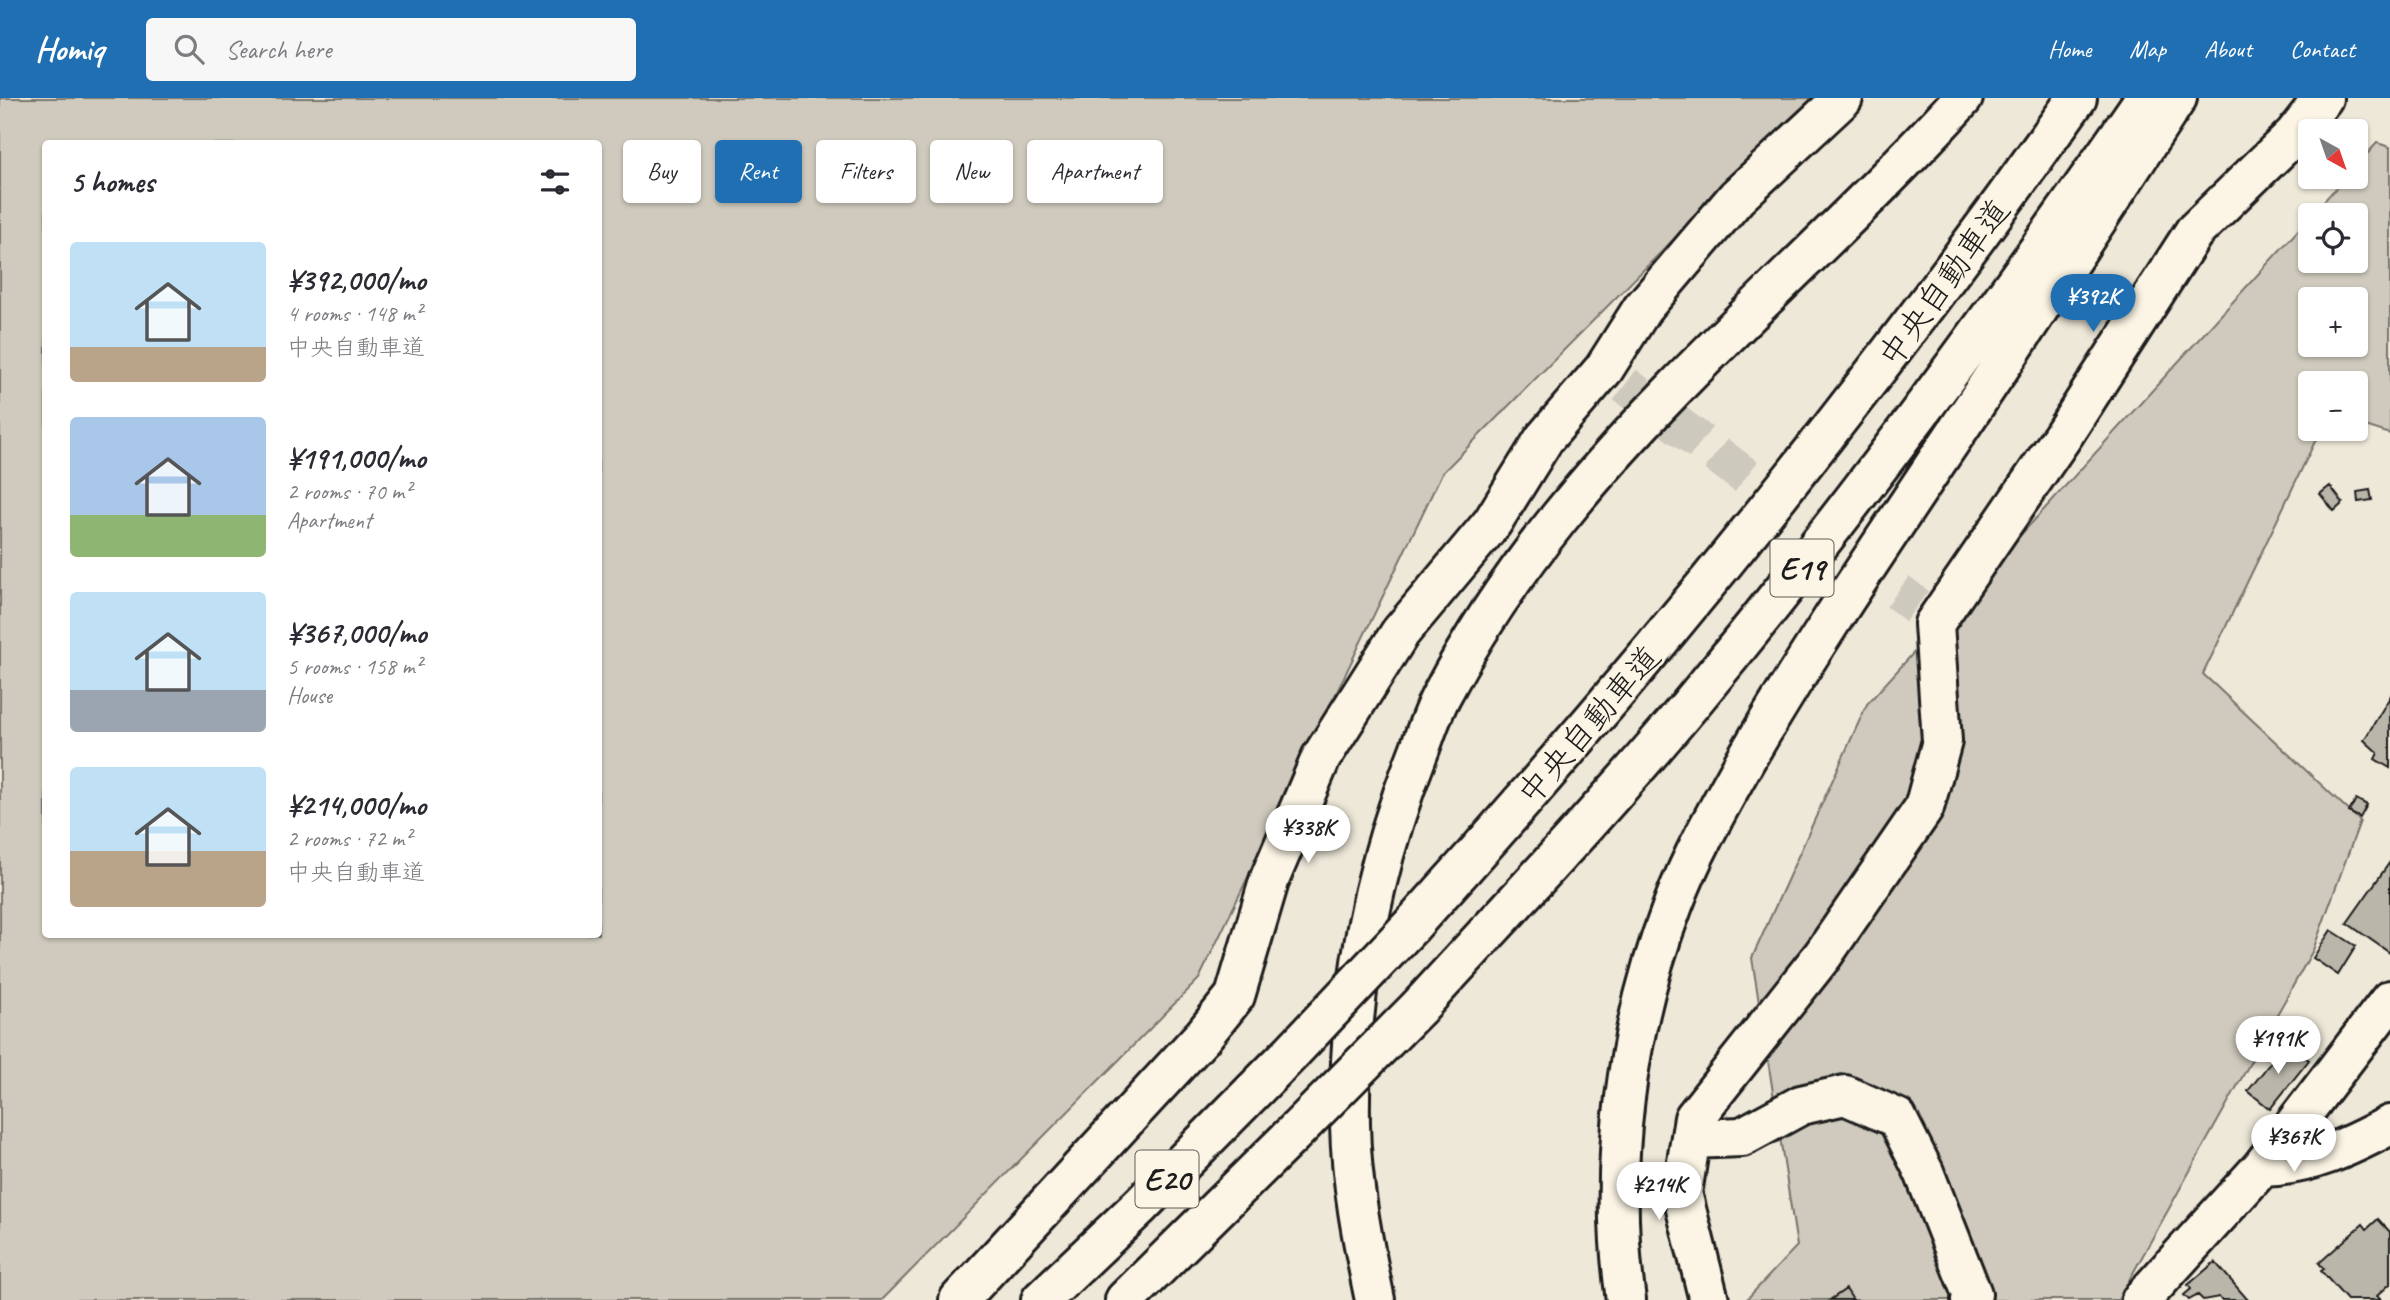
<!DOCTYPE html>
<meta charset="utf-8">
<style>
:root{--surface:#fff;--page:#f7f7f7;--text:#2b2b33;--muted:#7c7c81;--accent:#1f6fb2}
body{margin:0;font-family:Caveat,"Klee One",sans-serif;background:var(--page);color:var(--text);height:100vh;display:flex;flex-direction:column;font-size:26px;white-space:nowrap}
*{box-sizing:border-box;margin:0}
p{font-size:23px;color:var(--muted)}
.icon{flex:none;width:38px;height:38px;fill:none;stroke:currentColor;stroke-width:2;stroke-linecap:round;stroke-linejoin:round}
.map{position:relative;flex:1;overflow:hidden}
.sheet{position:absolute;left:42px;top:42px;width:560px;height:798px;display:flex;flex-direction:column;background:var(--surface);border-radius:7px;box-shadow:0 2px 5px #0004}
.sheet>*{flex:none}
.top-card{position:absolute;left:623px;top:42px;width:665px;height:63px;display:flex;gap:14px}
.needle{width:46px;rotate:140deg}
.fabs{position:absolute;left:2298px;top:21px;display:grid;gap:14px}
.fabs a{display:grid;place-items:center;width:70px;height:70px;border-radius:7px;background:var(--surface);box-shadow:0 2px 5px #0004;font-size:35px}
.price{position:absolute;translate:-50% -60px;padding:0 16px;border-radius:24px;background:#fff;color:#222;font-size:23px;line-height:46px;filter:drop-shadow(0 2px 4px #0008)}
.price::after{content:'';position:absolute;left:50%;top:42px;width:21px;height:16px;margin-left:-10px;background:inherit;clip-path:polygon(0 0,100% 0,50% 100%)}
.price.active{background:var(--accent);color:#fff}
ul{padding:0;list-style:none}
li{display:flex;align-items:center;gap:21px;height:175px;padding:0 28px}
li span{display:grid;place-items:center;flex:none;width:196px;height:140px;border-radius:7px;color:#555}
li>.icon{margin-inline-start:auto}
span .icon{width:84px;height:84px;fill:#fffc;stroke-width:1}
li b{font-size:30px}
h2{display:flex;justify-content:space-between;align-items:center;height:84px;padding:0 28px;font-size:30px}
.chip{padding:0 24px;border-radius:7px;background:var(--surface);box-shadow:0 2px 5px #0004;font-size:24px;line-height:63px}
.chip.active{background:var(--accent);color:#fff}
header{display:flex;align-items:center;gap:42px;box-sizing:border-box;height:98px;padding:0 35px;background:var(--accent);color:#fff}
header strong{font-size:33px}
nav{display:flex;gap:38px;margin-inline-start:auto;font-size:24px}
.search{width:490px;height:63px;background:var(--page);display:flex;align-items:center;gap:18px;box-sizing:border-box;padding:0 24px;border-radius:7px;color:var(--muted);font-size:26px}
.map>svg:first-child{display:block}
.green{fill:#cfcabd;stroke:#76736c;stroke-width:2;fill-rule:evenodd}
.building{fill:#bab6aa;stroke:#1c1c1c;stroke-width:2}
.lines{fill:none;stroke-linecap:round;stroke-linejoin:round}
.street-tunnel{stroke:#cec9bd;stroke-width:38;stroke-dasharray:38 19;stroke-linecap:butt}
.street-casing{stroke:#1c1c1c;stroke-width:44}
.highway-casing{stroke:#1c1c1c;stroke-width:44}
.street{stroke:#fcf5e5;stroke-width:38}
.highway{stroke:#fcf5e5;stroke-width:38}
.highway-bridge-casing{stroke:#1c1c1c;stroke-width:44;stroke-linecap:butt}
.highway-bridge{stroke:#fcf5e5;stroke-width:38}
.labels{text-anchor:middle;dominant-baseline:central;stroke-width:5;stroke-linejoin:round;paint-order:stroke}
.shield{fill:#fcf5e5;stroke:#5f5d58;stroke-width:2}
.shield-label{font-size:32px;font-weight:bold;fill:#1c1c1c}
.street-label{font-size:33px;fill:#1c1c1c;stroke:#fcf5e5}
</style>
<header>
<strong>Homiq</strong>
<div class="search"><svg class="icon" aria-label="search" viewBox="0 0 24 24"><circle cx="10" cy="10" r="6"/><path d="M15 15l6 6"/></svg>Search here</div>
<nav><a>Home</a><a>Map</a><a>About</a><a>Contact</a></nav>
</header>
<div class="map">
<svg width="2390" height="1202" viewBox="0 0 2390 1202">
<rect width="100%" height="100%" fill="#eee8d9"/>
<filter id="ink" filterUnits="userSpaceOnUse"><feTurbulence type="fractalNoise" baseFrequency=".0143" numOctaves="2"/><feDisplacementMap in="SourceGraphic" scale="14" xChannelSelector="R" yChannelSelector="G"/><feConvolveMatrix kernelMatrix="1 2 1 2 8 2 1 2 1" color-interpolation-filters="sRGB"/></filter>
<g filter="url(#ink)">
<path class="green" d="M0,0H1814L1442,375L1199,881L882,1202H0ZM46,46H598V836H46Z
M2377,45L2390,49V336L2356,325V285H2310V331H2321L2203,576L2360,723L2313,852L2118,1202H1746L1797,1148L1752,860L1867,606L2310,119V163H2356V117H2311L2346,79H2356V68ZM2310,201H2356V247H2310Z"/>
<path class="building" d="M2330,388L2343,405L2334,413L2320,396Z
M2370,392L2372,402L2358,404L2357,394Z
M2390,599V670L2375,661L2378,655L2364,642Z
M2356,701L2367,707L2360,720L2349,714Z
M2390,764V855L2347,825Z
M2331,832L2356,848L2338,877L2313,860Z
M2286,945L2309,962L2270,1011L2248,993Z
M2378,1121L2390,1134V1186L2377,1198L2381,1202H2347L2321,1173L2324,1171L2319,1165L2363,1126L2367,1131Z
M2215,1164L2248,1202H2221L2219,1199L2203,1202L2198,1197L2189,1202L2184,1197L2191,1191L2188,1187Z
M1846,1191L1853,1202H1830Z"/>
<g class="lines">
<path class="street-tunnel" d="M1625,287L1917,508"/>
<defs>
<path id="street" d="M1691,1041L1742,1039L1801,1007L1845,997L1897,1020L1924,1074L1972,1196L1971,1202
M2262,1069C2309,1068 2349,1049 2390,1027
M959,1202L1203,938L1235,898L1270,780L1321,660L1400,535L1492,425L1544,341L1604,271L1642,211L1737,99L1843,0
M1709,1202L1682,1095L1694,1020L1823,857L1924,710L1942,643L1934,526L2062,339L2194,134L2294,37L2323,0
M2141,1202L2262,1069L2390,902"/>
<path id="highway" d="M1412,827C1650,565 1872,290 2077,0
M1419,909C1510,809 1603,711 1689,608C1851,413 2001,209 2145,0
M1041,1202L1140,1108L1289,957
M1125,1202L1290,1039
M1375,1202C1363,1145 1351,1085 1350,1026C1348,900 1371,775 1417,658C1425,638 1431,617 1441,598C1474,535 1514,476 1559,420C1680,269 1833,144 1963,0
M1626,1202C1607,1072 1626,929 1673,807C1692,756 1719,709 1746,661C1804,561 1869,465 1933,369C2016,247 2096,123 2177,0"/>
</defs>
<use href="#street" class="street-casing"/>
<use href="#highway" class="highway-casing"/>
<use href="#street" class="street"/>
<use href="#highway" class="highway"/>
<defs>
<path id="highway-bridge" d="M1289,957L1412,827
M1290,1039L1419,909"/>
</defs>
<use href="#highway-bridge" class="highway-bridge-casing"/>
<use href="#highway-bridge" class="highway-bridge"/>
</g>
</g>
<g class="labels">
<g class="shield">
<rect x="1770.5" y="441.5" width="63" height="57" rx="5"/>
<rect x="1135.5" y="1052.5" width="63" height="57" rx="5"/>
</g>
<g class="shield-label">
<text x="1802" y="470">E19</text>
<text x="1167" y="1081">E20</text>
</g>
<g class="street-label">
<text transform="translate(1944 185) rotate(-54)">中央自動車道</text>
<text transform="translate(1589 627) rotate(-49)">中央自動車道</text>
</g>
</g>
</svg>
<div class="fabs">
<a><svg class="needle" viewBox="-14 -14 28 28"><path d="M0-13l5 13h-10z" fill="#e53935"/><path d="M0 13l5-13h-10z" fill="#7c7c81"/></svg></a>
<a><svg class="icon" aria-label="locate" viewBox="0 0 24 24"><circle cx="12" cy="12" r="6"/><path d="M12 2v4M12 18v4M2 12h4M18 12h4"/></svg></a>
<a>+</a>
<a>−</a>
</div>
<b class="price active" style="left:2093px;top:236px">¥392K</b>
<b class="price" style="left:1308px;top:767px">¥338K</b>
<b class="price" style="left:2278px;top:978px">¥191K</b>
<b class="price" style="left:2294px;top:1076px">¥367K</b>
<b class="price" style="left:1659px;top:1124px">¥214K</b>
<div class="top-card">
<a class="chip">Buy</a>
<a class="chip active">Rent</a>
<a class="chip">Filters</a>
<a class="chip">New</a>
<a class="chip">Apartment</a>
</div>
<section class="sheet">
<h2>5 homes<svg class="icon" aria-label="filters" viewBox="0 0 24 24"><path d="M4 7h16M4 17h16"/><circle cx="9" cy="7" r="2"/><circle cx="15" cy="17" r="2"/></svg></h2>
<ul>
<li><span style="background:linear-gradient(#bfe0f5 75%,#b9a48a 0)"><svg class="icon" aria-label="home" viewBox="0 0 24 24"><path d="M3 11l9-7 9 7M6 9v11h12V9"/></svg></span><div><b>¥392,000/mo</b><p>4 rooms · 148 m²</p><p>中央自動車道</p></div></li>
<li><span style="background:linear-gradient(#a9c7e8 70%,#8fb573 0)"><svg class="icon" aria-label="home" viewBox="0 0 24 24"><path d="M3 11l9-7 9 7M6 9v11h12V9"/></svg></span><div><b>¥191,000/mo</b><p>2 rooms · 70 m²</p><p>Apartment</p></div></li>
<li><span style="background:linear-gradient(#bfe0f5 70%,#9aa5b1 0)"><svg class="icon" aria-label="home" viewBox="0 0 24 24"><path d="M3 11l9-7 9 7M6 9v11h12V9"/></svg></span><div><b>¥367,000/mo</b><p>5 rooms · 158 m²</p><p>House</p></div></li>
<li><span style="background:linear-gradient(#bfe0f5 60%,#b9a48a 0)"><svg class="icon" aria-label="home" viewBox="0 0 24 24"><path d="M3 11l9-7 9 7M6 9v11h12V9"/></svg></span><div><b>¥214,000/mo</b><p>2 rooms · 72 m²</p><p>中央自動車道</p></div></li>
</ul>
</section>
</div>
